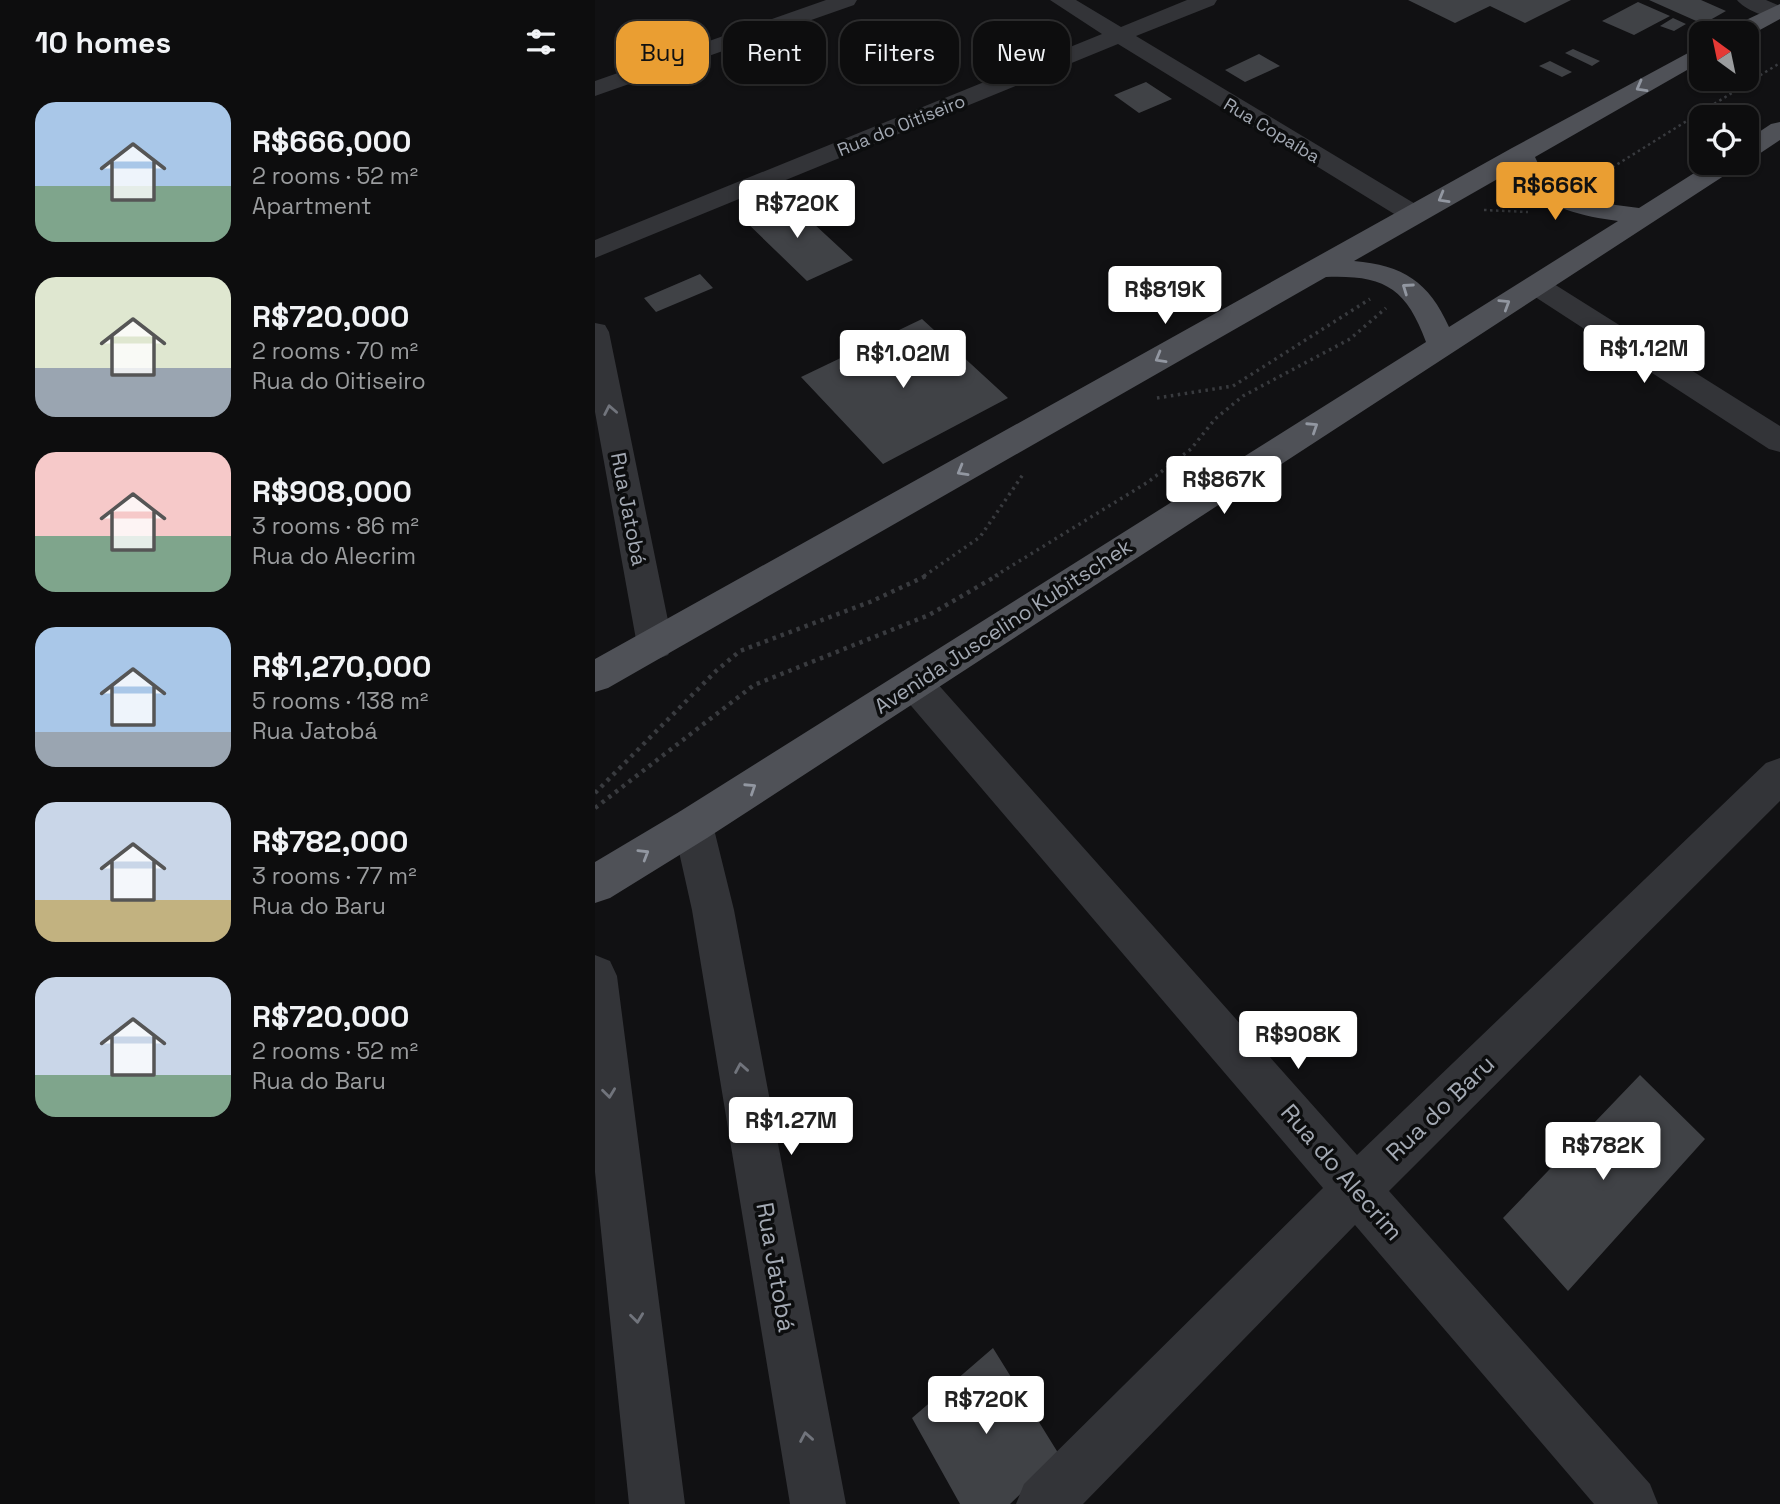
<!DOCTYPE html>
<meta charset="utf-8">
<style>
:root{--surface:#0d0d0e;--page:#161617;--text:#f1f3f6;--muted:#9a9c9e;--line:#2d2d2e;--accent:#ea9e32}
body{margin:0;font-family:"Space Grotesk",sans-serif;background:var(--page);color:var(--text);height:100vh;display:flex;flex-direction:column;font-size:26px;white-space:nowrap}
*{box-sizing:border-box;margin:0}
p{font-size:23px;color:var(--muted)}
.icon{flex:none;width:38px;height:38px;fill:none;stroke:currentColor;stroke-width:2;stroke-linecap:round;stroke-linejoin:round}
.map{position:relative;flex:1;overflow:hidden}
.side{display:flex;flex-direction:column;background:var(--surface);width:595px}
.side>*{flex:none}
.banner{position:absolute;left:21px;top:21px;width:665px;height:63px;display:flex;gap:14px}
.needle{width:46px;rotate:327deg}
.controls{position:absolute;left:1094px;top:21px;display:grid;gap:14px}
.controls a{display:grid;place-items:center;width:70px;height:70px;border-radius:14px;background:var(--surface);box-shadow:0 2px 5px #0004,0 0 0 2px var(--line);font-size:35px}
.price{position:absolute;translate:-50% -60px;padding:0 16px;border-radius:7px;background:#fff;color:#222;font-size:23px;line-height:46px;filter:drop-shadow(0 2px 4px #0008)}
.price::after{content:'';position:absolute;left:50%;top:42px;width:21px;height:16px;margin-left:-10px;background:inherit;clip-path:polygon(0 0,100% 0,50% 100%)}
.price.current{background:var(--accent);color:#111}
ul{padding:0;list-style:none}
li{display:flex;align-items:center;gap:21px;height:175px;padding:0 35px}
li span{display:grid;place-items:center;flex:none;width:196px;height:140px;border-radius:21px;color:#555}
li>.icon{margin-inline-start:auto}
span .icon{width:84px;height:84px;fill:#fffc;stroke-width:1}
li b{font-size:30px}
h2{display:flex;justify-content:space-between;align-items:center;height:84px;padding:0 35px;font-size:30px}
.pill{padding:0 24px;border-radius:21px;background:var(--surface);box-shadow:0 2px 5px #0004,0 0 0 2px var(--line);font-size:24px;line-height:63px}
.pill.current{background:var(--accent);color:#111}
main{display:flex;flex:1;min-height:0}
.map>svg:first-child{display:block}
.building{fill:#404246}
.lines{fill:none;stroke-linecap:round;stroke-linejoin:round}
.path-far2{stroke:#393b3f;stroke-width:2.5;stroke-dasharray:2.5 3.5;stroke-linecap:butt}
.path-far1{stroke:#393b3f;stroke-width:3.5;stroke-dasharray:2.5 4.5;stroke-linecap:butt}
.path{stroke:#393b3f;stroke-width:4.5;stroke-dasharray:3.5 5;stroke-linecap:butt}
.minor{fill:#333438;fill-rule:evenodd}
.major{fill:#4f5157;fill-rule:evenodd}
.oneway{stroke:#9297a1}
.oneway2{stroke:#71747c}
.labels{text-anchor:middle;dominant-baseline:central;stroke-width:7;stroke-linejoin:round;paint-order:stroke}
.far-street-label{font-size:18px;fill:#a3a9b3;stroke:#0c0d0e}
.street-label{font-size:21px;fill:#a3a9b3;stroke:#0c0d0e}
.near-street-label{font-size:24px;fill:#a3a9b3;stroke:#0c0d0e}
</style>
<main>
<section class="side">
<h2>10 homes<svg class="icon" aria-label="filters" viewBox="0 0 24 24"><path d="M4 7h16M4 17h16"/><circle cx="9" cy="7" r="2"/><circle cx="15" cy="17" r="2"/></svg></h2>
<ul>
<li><span style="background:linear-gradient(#a9c7e8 60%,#7fa58c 0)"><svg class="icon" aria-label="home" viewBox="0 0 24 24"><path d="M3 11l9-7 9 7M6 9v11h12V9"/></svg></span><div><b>R$666,000</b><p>2 rooms · 52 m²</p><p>Apartment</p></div></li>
<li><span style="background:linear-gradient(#dfe7d0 65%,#9aa5b1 0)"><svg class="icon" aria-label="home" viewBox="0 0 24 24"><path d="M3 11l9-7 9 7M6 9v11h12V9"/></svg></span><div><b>R$720,000</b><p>2 rooms · 70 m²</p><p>Rua do Oitiseiro</p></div></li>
<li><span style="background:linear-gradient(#f6c9c9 60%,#7fa58c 0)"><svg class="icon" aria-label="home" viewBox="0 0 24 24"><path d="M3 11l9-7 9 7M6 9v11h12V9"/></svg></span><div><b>R$908,000</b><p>3 rooms · 86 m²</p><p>Rua do Alecrim</p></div></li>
<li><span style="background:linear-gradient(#a9c7e8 75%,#9aa5b1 0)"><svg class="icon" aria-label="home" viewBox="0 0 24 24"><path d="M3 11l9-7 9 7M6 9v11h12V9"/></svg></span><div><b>R$1,270,000</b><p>5 rooms · 138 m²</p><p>Rua Jatobá</p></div></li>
<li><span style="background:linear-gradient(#c9d6e8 70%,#c2b280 0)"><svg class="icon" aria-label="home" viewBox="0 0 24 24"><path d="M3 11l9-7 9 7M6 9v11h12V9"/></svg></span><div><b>R$782,000</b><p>3 rooms · 77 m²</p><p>Rua do Baru</p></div></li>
<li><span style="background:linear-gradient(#c9d6e8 70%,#7fa58c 0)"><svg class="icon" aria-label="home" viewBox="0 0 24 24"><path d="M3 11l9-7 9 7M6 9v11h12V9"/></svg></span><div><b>R$720,000</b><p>2 rooms · 52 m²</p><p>Rua do Baru</p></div></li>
</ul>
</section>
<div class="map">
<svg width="1185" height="1504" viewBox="0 0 1185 1504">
<rect width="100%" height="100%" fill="#111113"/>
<path class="building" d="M813,0H976L930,23L895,6L860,23Z
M1054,0H1106L1131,11L1108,24Z
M1043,2L1075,16L1039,35L1007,21Z
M1078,18L1091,24L1079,31L1065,26Z
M978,49L1005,61L997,66L970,53Z
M664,54L685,66L650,82L630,70Z
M955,61L977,72L967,77L944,66Z
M551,82L577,99L544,113L519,95Z
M192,199L258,260L212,281L147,218Z
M105,274L118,288L61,312L49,298Z
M327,319L413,398L288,464L206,377Z
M1045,1075L1110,1139L973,1291L908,1218Z
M398,1348L465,1456L415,1504H365L317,1418Z"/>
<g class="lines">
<path class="path-far2" d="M997,180L1185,63
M889,210L933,212"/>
<path class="path-far1" d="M562,398L638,386L775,299
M329,576L385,537L429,473
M400,576L553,482L596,449L620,419L648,396L755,339L791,308"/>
<path class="path" d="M0,793L121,671L145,651L275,602L333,575
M0,808L159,685L334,615L403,575"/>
<path class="minor" d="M231,0H262L259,5L0,96V81Z
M455,0H481L526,27L592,0H622L619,5L541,36L827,208L831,214L827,220L818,222L809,220L523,44L0,258V240L507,34Z
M1142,0H1171L1185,6V17C1173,19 1150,10 1142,0Z
M941,276L951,279L1185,426V452L1174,449L931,291L927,285L931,279Z
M0,323L10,325L14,332L78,645L73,655L60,660L47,655L42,645L0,412Z
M319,668L332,672L762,1155L1171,763L1185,758V801L794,1191L1055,1484L1063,1504H999L760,1225L488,1504H421L429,1484L728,1188L306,694L301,683L306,672Z
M98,807L112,812L118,825L139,910L251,1504H195L97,910L78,825L84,812Z
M0,955L15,961L22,976L90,1504H34L0,1172Z"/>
<path class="major" d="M1185,4V19L1152,37V33H1131L1134,28Z
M1106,46V62L940,157C957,199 1004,203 1044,208L1115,163H1144L1141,168L112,838L15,898L0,903V862L84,812L831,342C811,287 788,275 731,277L13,688L0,692V659L917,148ZM920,169C941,206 983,216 1023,221L854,327C834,282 808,265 759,261Z
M1185,122V140L1161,156L1152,158V140L1176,124Z"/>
</g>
<defs><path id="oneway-chevron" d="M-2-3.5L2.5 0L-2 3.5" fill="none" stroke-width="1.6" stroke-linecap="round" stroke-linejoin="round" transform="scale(1.75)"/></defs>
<g class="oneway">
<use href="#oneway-chevron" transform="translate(1046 87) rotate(151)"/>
<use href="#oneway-chevron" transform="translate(848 198) rotate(150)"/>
<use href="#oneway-chevron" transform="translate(812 288) rotate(-145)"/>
<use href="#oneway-chevron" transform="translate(910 304) rotate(-32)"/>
<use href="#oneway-chevron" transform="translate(565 358) rotate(150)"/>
<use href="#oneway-chevron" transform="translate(718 427) rotate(-33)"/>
<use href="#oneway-chevron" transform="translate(367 471) rotate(150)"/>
<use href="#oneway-chevron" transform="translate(156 788) rotate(-33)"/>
<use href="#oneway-chevron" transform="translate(49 854) rotate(-31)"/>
</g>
<g class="oneway2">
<use href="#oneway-chevron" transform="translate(15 410) rotate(-101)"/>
<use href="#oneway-chevron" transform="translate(146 1068) rotate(-100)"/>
<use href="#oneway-chevron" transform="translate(14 1093) rotate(83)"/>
<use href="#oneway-chevron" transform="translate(42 1318) rotate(83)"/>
<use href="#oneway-chevron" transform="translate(211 1437) rotate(-100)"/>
</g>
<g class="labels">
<g class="far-street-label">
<text transform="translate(306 125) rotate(-22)">Rua do Oitiseiro</text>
<text transform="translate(677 130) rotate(31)">Rua Copaíba</text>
</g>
<g class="street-label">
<text transform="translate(34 509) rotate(79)">Rua Jatobá</text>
<text transform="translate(408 626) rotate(-33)">Avenida Juscelino Kubitschek</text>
</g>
<g class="near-street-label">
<text transform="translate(845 1108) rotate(-44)">Rua do Baru</text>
<text transform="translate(747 1172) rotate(49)">Rua do Alecrim</text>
<text transform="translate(181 1267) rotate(80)">Rua Jatobá</text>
</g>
</g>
</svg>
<div class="controls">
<a><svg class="needle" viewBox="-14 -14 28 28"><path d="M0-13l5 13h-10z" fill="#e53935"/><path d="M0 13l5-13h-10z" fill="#9a9c9e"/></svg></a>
<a><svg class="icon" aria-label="locate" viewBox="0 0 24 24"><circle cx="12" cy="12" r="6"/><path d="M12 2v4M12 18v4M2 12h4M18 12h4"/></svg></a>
</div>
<b class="price current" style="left:960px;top:222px">R$666K</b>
<b class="price" style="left:202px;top:240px">R$720K</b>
<b class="price" style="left:570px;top:326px">R$819K</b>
<b class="price" style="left:1049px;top:385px">R$1.12M</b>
<b class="price" style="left:308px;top:390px">R$1.02M</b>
<b class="price" style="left:629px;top:516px">R$867K</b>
<b class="price" style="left:703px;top:1071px">R$908K</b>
<b class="price" style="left:196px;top:1157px">R$1.27M</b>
<b class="price" style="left:1008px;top:1182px">R$782K</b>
<b class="price" style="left:391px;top:1436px">R$720K</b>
<div class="banner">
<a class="pill current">Buy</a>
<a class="pill">Rent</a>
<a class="pill">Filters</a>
<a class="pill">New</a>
</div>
</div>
</main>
